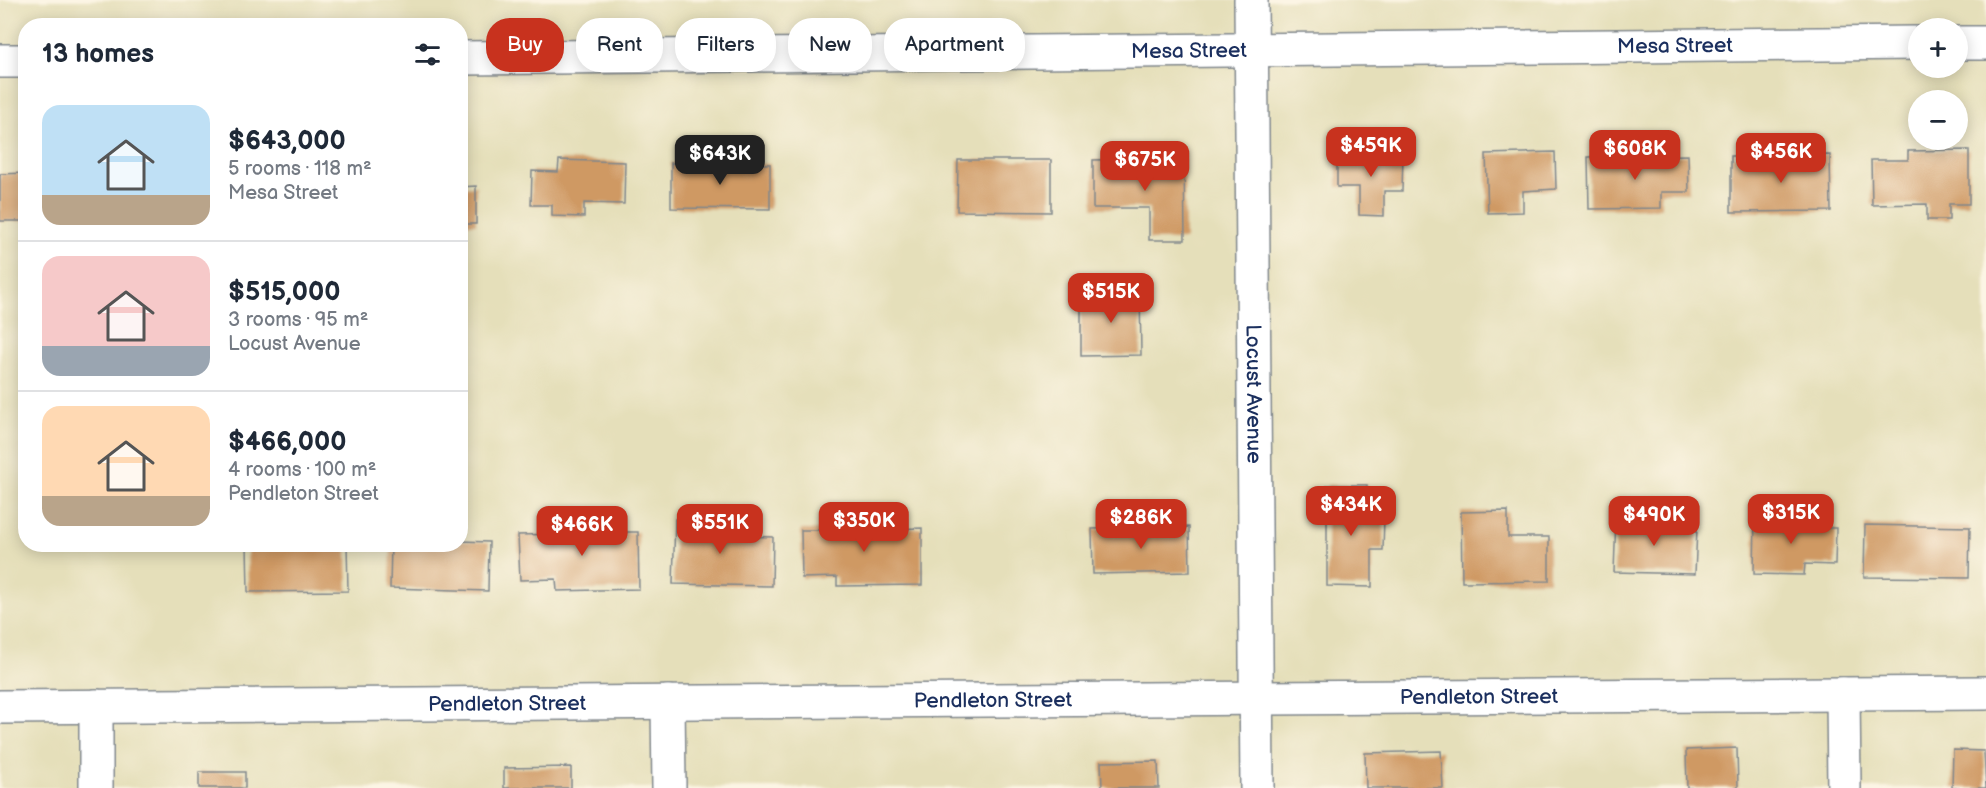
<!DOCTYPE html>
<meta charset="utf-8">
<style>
:root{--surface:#fff;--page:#f2f2f3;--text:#1f2937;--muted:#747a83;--line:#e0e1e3;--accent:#c8321e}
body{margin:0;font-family:"Balsamiq Sans",sans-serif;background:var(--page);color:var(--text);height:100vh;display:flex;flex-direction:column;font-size:22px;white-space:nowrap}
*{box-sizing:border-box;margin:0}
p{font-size:20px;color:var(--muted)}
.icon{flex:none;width:33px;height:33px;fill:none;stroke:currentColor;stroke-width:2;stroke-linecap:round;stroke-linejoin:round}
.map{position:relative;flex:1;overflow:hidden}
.panel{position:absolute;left:18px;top:18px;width:450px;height:534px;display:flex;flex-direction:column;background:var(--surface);border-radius:24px;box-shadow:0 3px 15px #0003}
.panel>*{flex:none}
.hud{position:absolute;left:486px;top:18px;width:570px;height:54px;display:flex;gap:12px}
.tools{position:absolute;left:1908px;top:18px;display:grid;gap:12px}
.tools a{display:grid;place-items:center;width:60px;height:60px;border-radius:50%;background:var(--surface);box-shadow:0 3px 15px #0003;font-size:30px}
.price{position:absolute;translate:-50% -51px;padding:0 14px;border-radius:12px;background:var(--accent);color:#fff;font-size:20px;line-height:39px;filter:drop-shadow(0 2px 3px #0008)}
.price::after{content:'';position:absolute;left:50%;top:36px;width:18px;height:14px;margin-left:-9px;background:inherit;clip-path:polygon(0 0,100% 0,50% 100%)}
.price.selected{background:#222;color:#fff}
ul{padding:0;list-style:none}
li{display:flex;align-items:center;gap:18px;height:150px;padding:0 24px}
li+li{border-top:2px solid var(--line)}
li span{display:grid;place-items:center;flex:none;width:168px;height:120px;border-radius:18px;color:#555}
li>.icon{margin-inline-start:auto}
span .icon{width:72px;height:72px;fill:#fffc;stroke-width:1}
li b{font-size:26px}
h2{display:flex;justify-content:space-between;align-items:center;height:72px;padding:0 24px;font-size:26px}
.tag{padding:0 21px;border-radius:24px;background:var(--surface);box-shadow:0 3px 15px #0003;font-size:21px;line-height:54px}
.tag.selected{background:var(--accent);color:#fff}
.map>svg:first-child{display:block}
.building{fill:#cf9964}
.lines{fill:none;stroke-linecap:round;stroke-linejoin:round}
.street-casing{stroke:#80878c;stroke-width:36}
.street{stroke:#fff;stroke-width:33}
.labels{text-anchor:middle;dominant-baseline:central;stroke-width:6;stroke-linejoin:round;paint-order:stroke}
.street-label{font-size:21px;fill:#1b2f5e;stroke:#fcf5e5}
</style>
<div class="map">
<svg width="1986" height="788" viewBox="0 0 1986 788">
<rect width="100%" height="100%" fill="#fcf5e5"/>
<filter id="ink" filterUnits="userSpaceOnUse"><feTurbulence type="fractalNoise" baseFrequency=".0167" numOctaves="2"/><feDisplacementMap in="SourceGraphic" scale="12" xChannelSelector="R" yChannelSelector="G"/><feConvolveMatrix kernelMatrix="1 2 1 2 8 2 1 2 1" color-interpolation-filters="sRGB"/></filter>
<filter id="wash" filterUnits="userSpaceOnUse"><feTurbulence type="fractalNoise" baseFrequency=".008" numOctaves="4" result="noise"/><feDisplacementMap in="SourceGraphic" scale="24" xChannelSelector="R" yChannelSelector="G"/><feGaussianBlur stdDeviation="1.35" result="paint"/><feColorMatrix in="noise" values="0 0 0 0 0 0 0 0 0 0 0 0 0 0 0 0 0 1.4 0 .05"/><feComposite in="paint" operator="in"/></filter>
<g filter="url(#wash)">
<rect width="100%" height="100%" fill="#e5dfba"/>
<g id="blocks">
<path class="building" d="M1969,150V204H1949V220H1927V204L1872,205L1871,160H1908V151Z
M1555,152L1556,189L1523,191V212L1488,213L1486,154Z
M1337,153L1403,154L1402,191H1384V216L1359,215V187H1337Z
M1688,155L1689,192H1661V208L1589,209L1588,157Z
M1830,155L1831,211L1731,212V156Z
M1184,158L1185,240H1149V208H1093V160Z
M559,160L625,162L624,204L584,203V217L552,216V205H531L532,171L558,172Z
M958,160H1051V212L957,211Z
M671,163L770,164V209L671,208Z
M26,173V221H0V174Z
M476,186V224H460V187Z
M1140,292L1141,355L1081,356V293Z
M1327,485H1367V517L1384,518L1383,550H1372V587L1327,586Z
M1508,511V537H1549V581L1462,582L1461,512Z
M888,515V529L922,528V585L837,586V577L802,578L801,530H845V516Z
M1755,515L1804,516V528H1836L1835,565L1805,564L1804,575L1754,574Z
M1616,517L1665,519L1664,528L1697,529L1695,574L1614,572Z
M607,519V532H638L639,589L557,591L556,579L520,580L518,535L561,534L560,520Z
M675,519L741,520V536L773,537L772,586L673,584Z
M1865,525L1970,527L1969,578L1864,577Z
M1189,527L1190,572L1093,574L1092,529Z
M460,541L489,542L488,591L390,588L391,544H460Z
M247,544H347L348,591L248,592Z
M1737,748L1738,788H1687L1686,750Z
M1953,750L1984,751L1986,788H1952Z
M1441,751L1443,788H1366L1365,753Z
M1158,761L1159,788H1102L1101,762Z
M571,767V788H504V768Z
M199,772H245V788H199Z"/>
</g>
</g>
<g filter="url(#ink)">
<use href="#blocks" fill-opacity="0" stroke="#80878c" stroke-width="1.5"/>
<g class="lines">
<defs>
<g id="street">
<path id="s1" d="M1251,0L1257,788"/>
<path d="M1958,43H1986"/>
<path id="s2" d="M460,58L1918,43"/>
<path d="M0,61H26"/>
<path d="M1843,694L1844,788"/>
<path d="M668,702L669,788"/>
<path d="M96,706V788"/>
<path id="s3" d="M0,707L1986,693"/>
</g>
</defs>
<use href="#street" class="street-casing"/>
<use href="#street" class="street"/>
</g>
</g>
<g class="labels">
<g class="street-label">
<text stroke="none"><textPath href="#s2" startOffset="1215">Mesa Street</textPath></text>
<text stroke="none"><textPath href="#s2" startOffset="729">Mesa Street</textPath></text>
<text stroke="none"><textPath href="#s1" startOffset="394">Locust Avenue</textPath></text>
<text stroke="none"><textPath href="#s3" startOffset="1479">Pendleton Street</textPath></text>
<text stroke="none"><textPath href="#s3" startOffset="993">Pendleton Street</textPath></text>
<text stroke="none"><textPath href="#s3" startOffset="507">Pendleton Street</textPath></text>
</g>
</g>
</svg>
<div class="tools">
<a>+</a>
<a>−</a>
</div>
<b class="price" style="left:1371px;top:178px">$459K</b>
<b class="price" style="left:1635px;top:181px">$608K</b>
<b class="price" style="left:1781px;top:184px">$456K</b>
<b class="price selected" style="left:720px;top:186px">$643K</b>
<b class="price" style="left:1145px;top:192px">$675K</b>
<b class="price" style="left:1111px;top:324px">$515K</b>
<b class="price" style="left:1351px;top:537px">$434K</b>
<b class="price" style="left:1791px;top:545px">$315K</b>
<b class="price" style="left:1654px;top:547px">$490K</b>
<b class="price" style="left:1141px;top:550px">$286K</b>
<b class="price" style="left:864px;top:553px">$350K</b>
<b class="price" style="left:720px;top:555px">$551K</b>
<b class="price" style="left:582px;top:557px">$466K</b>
<div class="hud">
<a class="tag selected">Buy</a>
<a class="tag">Rent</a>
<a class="tag">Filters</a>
<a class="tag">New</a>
<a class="tag">Apartment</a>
</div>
<section class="panel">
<h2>13 homes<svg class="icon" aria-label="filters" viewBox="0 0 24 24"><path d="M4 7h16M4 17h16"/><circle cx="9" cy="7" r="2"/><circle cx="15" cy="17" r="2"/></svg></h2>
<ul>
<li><span style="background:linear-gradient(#bfe0f5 75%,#b9a48a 0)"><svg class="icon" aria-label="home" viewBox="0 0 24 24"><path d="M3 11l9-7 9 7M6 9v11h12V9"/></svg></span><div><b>$643,000</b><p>5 rooms · 118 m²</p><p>Mesa Street</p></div></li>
<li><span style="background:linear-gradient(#f6c9c9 75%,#9aa5b1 0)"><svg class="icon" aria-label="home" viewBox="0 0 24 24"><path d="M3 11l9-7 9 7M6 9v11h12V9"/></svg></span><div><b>$515,000</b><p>3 rooms · 95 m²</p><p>Locust Avenue</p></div></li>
<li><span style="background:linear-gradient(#ffd9b3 75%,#b9a48a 0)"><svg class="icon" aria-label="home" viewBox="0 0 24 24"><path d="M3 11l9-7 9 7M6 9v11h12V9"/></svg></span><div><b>$466,000</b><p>4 rooms · 100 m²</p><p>Pendleton Street</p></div></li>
</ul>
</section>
</div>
